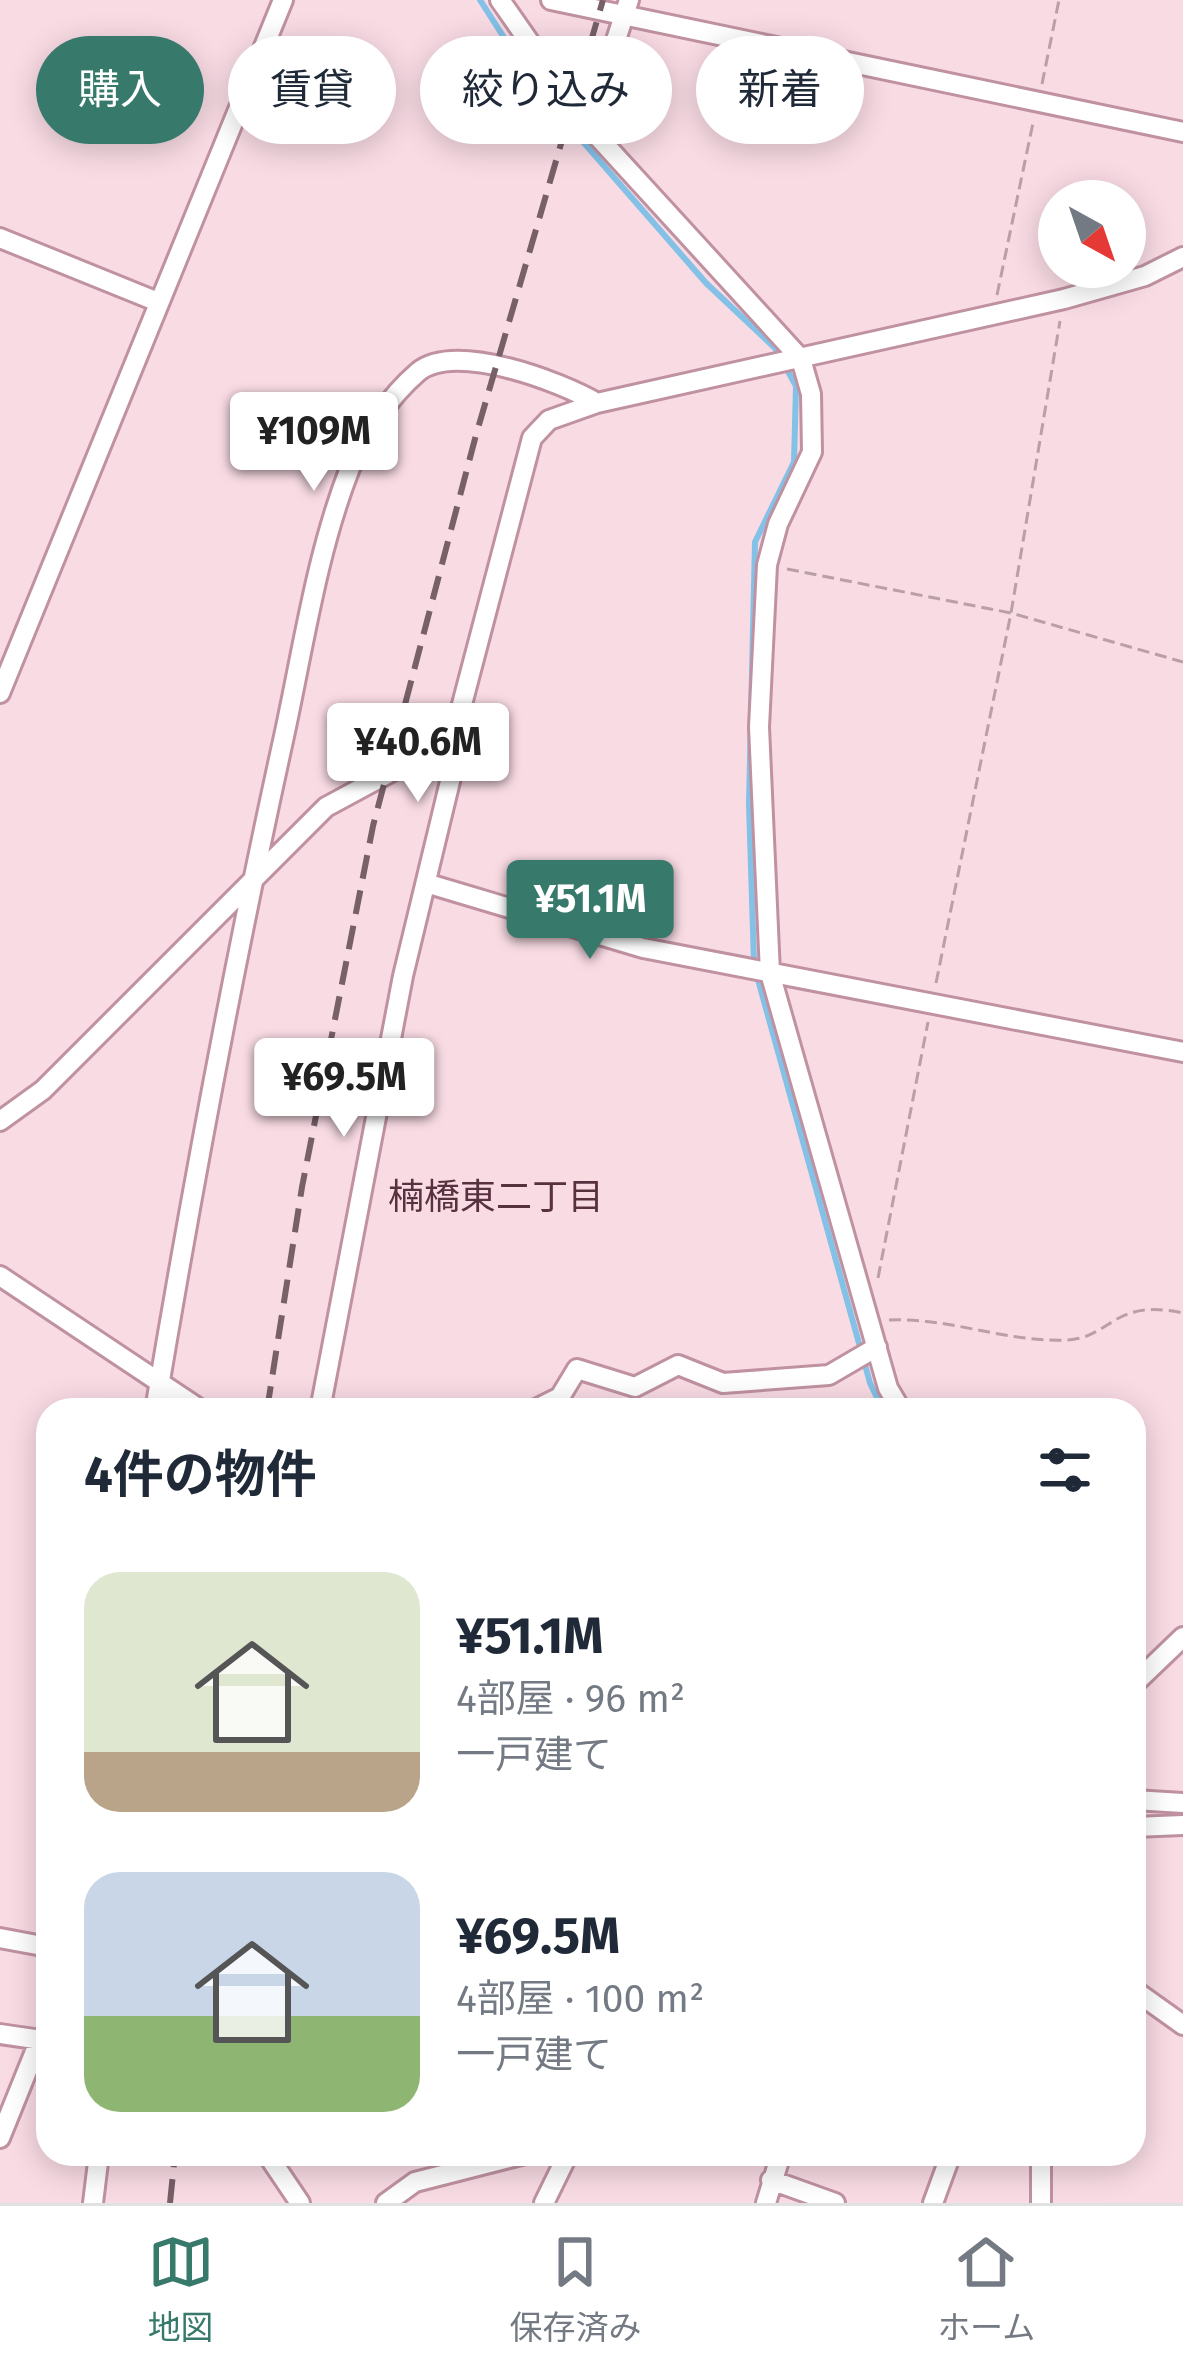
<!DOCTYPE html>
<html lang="ja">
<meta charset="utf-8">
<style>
:root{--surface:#fff;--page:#f2f2f3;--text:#1f2937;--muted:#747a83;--line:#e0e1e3;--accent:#37796b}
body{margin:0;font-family:"Fira Sans","Noto Sans JP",sans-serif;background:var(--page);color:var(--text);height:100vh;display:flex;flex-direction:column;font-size:45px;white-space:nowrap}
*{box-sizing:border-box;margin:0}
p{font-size:39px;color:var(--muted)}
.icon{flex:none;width:66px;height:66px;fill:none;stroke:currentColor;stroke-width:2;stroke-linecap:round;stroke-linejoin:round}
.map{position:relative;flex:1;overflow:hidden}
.drawer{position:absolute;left:36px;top:1398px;width:1110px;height:768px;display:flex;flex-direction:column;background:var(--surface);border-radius:36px;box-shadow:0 6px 30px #0003}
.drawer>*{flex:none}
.top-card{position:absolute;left:36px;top:36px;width:1113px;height:108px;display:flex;gap:24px}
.needle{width:78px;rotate:140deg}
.tools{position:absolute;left:1038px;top:180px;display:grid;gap:24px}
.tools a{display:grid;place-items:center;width:108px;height:108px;border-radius:50%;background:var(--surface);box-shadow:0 6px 30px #0003;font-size:60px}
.price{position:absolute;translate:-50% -102px;padding:0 27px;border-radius:12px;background:#fff;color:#222;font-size:39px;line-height:78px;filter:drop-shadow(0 3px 6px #0008)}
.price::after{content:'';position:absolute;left:50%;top:72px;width:36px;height:27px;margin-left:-18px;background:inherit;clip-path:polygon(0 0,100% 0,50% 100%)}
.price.current{background:var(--accent);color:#fff}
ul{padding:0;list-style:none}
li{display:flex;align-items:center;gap:36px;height:300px;padding:0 48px}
li span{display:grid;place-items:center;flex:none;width:336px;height:240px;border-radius:36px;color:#555}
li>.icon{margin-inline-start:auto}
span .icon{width:144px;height:144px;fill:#fffc;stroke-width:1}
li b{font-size:51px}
h2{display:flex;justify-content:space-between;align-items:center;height:144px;padding:0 48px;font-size:51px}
.pill{padding:0 42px;border-radius:54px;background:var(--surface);box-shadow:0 6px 30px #0003;font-size:42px;line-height:108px}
.pill.current{background:var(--accent);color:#fff}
.tab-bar{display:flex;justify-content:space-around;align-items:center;height:168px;border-top:3px solid var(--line);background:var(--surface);font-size:33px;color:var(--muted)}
.tab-bar a{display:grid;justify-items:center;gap:6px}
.tab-bar .current{color:var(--accent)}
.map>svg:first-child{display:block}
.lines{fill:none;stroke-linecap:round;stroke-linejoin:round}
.stream{stroke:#83c1e7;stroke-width:6}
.minor-casing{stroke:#c092a1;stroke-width:24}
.path{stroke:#b99fa7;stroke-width:3;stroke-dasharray:12 6;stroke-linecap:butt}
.minor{stroke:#fff;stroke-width:18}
.rail{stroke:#776068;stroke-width:6;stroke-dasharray:24 12;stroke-linecap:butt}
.labels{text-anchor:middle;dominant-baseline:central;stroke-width:10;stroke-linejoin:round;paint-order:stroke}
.neighbourhood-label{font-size:36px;fill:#58313f;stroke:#f9dbe4}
</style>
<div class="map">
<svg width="1183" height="2203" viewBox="0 0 1183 2203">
<rect width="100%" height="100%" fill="#f9dbe4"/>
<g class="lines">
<path class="stream" d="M480,0L537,89L706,283L775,348L796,386L794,462L755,542L749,804L754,963
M757,976L870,1383L883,1410"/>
<defs>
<path id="minor" d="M500,0L588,126L801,359L811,394L812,452L778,524L767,565L759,727L770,973L888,1388L901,1410
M551,0L1183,132
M588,126L629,0
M0,238L158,302
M0,693L283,0
M429,884L643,948L1183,1052
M0,1121L43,1090L326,807L428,752L455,731L532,438L549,420L597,403L1064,299L1145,276L1183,257
M0,1276L201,1410
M155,1410C192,1189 233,969 281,750C302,657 315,557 350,468C364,434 390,396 418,372C455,341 561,382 597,403
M320,1410L403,976L453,769L455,731
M534,1410L560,1397L577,1369L635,1387L678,1365L723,1383L829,1375L877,1347
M1134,1684L1183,1637
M1134,1800L1183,1803
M1134,1827L1183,1825
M0,1938L48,1947
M1134,1990L1183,2025
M0,2034L48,2041
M0,2138L40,2039
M267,2154L300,2203
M771,2180L835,2203
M93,2203L99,2154
M386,2203L415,2182L525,2154
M544,2203L568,2154
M766,2203L781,2154
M933,2203L951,2154
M1041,2203V2154"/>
</defs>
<use href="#minor" class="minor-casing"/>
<path class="path" d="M1042,84L1059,0
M997,295L1033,123
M787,569L1011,613L1183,662
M936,983L1011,613L1060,321
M878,1278L928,1022
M889,1320C950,1317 1006,1343 1068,1340C1112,1337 1113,1298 1183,1313"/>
<use href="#minor" class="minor"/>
<path class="rail" d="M267,1410L302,1187L373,826L476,435L603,0
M170,2203L175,2154"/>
</g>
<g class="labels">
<g class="neighbourhood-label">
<text x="496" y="1197">楠橋東二丁目</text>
</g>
</g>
</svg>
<div class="tools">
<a><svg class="needle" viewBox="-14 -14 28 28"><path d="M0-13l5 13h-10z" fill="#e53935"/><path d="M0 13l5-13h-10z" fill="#747a83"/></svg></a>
</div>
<b class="price" style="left:314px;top:494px">¥109M</b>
<b class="price" style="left:418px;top:805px">¥40.6M</b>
<b class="price current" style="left:590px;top:962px">¥51.1M</b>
<b class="price" style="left:344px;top:1140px">¥69.5M</b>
<div class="top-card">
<a class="pill current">購入</a>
<a class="pill">賃貸</a>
<a class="pill">絞り込み</a>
<a class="pill">新着</a>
</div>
<section class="drawer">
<h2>4件の物件<svg class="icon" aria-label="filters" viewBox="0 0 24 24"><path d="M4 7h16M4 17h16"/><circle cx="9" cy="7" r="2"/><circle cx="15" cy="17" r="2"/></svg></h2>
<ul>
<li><span style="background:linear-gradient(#dfe7d0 75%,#b9a48a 0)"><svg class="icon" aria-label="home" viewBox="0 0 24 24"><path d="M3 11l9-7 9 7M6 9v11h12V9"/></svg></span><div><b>¥51.1M</b><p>4部屋 · 96 m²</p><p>一戸建て</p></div></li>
<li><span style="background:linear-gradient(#c9d6e8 60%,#8fb573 0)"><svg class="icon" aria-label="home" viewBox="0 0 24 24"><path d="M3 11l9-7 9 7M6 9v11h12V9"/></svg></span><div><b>¥69.5M</b><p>4部屋 · 100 m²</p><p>一戸建て</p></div></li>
</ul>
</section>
</div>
<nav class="tab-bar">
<a class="current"><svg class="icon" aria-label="map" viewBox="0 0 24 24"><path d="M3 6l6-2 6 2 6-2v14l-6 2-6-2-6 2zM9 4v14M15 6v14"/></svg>地図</a>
<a><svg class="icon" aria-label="saved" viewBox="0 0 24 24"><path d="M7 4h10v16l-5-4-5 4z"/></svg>保存済み</a>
<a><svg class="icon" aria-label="home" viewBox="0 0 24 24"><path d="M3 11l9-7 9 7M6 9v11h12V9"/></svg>ホーム</a>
</nav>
